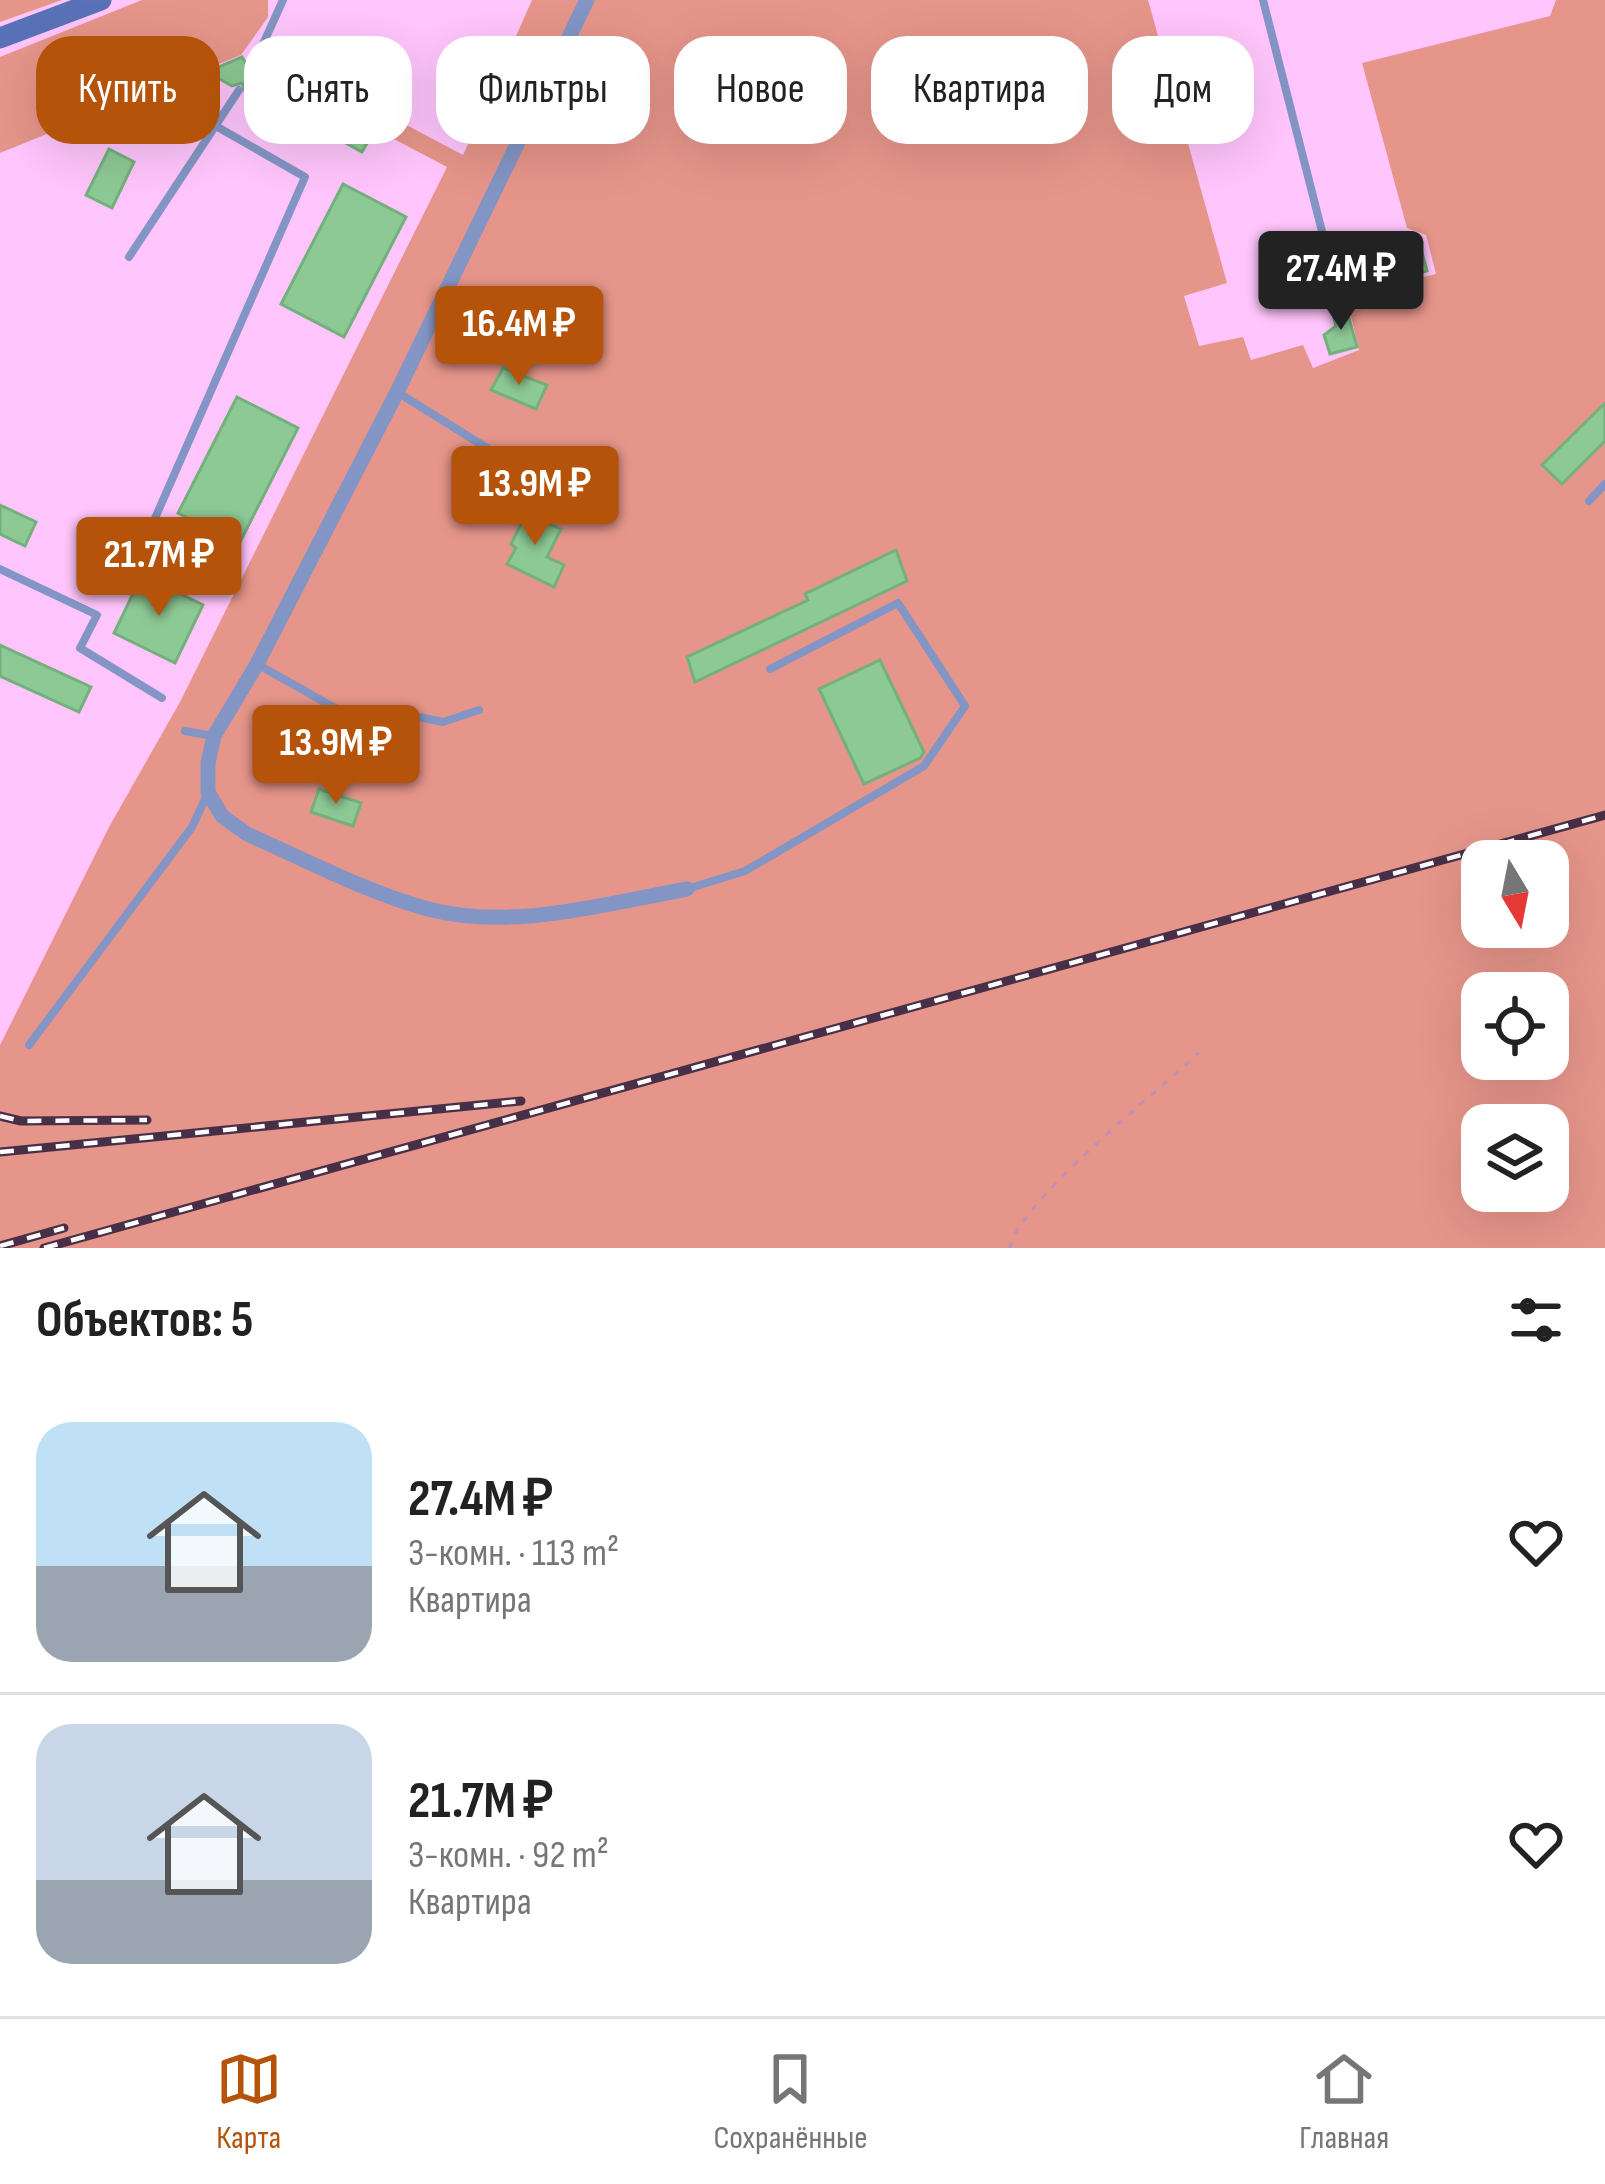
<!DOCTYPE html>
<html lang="ru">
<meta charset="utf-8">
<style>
:root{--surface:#fff;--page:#f2f2f2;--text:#222;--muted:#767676;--line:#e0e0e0;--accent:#b45309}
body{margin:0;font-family:"Sofia Sans Condensed",sans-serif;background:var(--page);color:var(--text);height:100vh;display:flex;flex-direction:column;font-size:45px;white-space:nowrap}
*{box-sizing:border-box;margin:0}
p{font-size:39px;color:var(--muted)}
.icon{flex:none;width:66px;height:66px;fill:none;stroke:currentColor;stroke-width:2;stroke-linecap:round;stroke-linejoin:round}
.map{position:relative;height:1248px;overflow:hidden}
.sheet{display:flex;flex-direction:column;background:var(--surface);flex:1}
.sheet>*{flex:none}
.top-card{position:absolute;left:36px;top:36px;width:1533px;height:108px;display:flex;gap:24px}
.needle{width:78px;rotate:170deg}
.tools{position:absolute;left:1461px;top:840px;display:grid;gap:24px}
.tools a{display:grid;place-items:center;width:108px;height:108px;border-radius:24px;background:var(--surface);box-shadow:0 12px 48px #0002;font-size:60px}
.price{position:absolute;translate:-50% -102px;padding:0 27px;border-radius:12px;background:var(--accent);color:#fff;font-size:39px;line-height:78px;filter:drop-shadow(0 3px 6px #0008)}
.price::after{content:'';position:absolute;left:50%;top:72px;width:36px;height:27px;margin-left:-18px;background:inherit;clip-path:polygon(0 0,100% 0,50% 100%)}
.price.selected{background:#222;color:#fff}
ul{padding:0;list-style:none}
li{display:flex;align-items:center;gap:36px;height:300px;padding:0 36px}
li+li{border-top:3px solid var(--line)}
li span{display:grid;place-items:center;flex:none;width:336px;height:240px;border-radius:36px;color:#555}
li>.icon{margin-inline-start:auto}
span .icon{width:144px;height:144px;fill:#fffc;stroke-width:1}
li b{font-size:51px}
h2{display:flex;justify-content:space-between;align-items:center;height:144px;padding:0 36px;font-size:51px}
.chip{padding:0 42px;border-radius:36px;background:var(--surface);box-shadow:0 12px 48px #0002;font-size:42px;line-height:108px}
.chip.selected{background:var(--accent);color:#fff}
.menu{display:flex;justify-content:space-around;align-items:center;height:168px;border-top:3px solid var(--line);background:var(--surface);font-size:33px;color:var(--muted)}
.menu a{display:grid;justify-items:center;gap:6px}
.menu .selected{color:var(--accent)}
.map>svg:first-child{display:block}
.green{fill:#e6958a;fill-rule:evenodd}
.building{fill:#8dc995;stroke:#74b07c;stroke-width:3}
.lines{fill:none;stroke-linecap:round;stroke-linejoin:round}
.path{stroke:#be90bc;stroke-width:3;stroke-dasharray:6 9;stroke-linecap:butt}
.lane{stroke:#8395c4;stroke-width:8}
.street{stroke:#8395c4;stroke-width:15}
.secondary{stroke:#5971b6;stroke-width:21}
.rail-casing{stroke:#482f48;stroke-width:9}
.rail{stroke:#fcfcfc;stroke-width:4.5;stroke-dasharray:14;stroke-linecap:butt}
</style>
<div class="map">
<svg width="1605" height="1248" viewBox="0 0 1605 1248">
<rect width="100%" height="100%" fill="#ffc5fc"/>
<path class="green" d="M0,0H62L0,22Z
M142,0H268V17L241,55L0,153V57Z
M532,0H1148L1227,283L1184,296L1199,346L1243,337L1251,360L1303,345L1313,368L1359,350L1346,295L1436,274L1426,235L1407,228L1362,63L1550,16L1556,0H1605V1248H0V1045L109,827L180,702L447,167L375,129L382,112L463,155ZM1482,861H1548V927H1482ZM1482,993H1548V1059H1482ZM1482,1125H1548V1191H1482Z"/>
<path class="building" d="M242,57L250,71L261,68L375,129L362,152L255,93L252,97L246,94L242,83L232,86L207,72Z
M109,149L134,162L112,208L86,195Z
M343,184L406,217L344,337L281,304Z
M1420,245L1427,271L1364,288L1357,262Z
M1346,307L1357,347L1330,354L1324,335L1336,326L1332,311Z
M503,368L547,385L536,409L491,390Z
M237,397L298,428L239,544L178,513Z
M1605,403V441L1562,484L1542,465Z
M0,505L36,522L25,546L0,534Z
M505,505L561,529L547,557L564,565L554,587L507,564L516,548L511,544L522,522L503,508Z
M896,550L907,581L695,682L687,657L808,600L805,594Z
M142,575L203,605L175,663L114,633Z
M0,645L91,687L79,712L0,676Z
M880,660L924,752L920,758L864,784L819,689Z
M319,789L361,803L353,826L311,812Z"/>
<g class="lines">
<path class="path" d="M1010,1248C1016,1205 1161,1088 1199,1053"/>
<path class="lane" d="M1263,0L1326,247L1333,294
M254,64L283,0
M214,125L305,177L152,525L230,568
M129,257L239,90
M397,392L495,453L576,497
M1589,501L1605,484
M0,569L97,615L80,648L162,698
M257,664L358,721L395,712L443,722L479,710
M185,731L213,736
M334,775L358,721
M687,889L745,871L924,766L965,706L898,603L770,669
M29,1045L192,827L208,793"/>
<path class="street" d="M587,0L397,392L257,664L214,736L208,763V792L222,816L247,834C306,860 366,892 428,909C512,931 605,904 687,889"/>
<path class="secondary" d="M0,38L101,0"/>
<defs>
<path id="rail" d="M0,1116L21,1121L147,1120
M0,1152L521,1101
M0,1246L64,1228
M44,1248L1605,815"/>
</defs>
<use href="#rail" class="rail-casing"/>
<use href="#rail" class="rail"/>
</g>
</svg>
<div class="tools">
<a><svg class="needle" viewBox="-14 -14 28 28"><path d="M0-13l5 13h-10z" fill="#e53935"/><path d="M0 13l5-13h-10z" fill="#767676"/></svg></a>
<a><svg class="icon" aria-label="locate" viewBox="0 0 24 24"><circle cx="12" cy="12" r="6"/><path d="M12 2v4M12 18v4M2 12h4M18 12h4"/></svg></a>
<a><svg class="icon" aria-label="layers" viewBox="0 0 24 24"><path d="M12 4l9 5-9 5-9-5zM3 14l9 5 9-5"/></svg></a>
</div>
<b class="price selected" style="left:1341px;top:333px">27.4M ₽</b>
<b class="price" style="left:519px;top:388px">16.4M ₽</b>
<b class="price" style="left:535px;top:548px">13.9M ₽</b>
<b class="price" style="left:159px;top:619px">21.7M ₽</b>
<b class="price" style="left:336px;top:807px">13.9M ₽</b>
<div class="top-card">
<a class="chip selected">Купить</a>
<a class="chip">Снять</a>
<a class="chip">Фильтры</a>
<a class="chip">Новое</a>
<a class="chip">Квартира</a>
<a class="chip">Дом</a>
</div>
</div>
<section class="sheet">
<h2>Объектов: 5<svg class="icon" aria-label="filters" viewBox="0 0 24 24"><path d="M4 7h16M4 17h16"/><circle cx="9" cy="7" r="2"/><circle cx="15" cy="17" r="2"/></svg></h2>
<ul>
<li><span style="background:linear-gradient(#bfe0f5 60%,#9aa5b1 0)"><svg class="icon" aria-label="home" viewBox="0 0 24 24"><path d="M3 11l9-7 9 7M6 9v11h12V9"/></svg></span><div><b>27.4M ₽</b><p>3-комн. · 113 m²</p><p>Квартира</p></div><svg class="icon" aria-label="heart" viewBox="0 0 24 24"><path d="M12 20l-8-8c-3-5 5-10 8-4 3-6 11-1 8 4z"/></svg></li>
<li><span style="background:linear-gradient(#c9d6e8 65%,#9aa5b1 0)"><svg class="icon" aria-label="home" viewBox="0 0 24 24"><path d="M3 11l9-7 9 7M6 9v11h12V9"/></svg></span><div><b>21.7M ₽</b><p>3-комн. · 92 m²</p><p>Квартира</p></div><svg class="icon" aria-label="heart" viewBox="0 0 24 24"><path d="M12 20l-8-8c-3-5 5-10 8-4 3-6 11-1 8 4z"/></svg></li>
</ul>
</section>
<nav class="menu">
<a class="selected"><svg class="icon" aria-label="map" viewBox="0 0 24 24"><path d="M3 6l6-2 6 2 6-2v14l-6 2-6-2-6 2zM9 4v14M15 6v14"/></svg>Карта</a>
<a><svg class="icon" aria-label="saved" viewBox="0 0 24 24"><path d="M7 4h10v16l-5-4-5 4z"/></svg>Сохранённые</a>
<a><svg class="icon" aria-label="home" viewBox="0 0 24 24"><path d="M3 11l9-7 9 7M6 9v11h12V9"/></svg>Главная</a>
</nav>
